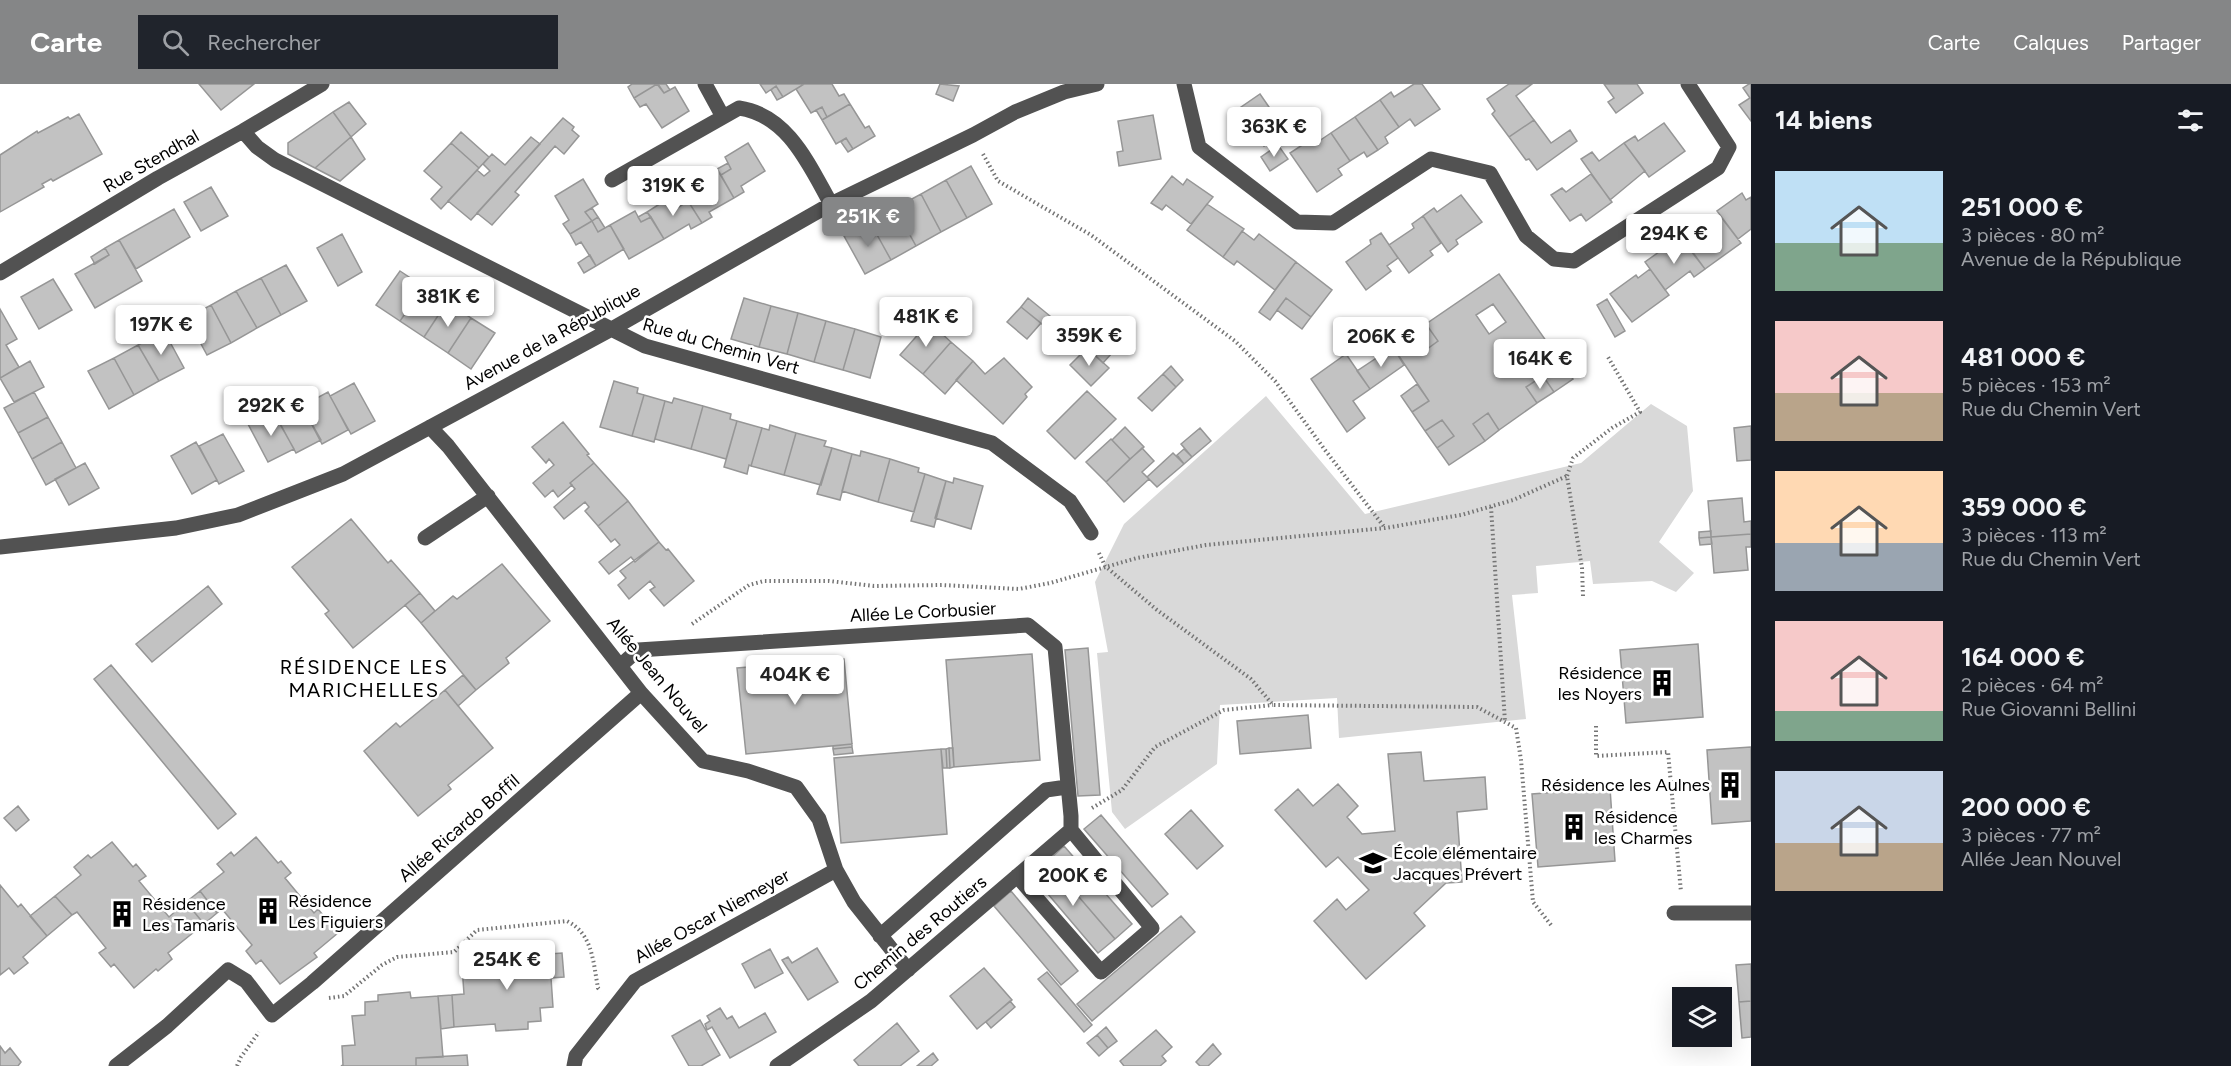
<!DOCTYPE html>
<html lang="fr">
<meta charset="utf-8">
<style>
:root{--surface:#171b24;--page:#20242c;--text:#f1f3f6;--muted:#9ea1a6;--accent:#858687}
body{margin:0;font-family:Figtree,sans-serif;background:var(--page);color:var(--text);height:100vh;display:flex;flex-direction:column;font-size:22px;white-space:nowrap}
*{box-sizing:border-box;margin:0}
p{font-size:20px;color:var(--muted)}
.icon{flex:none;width:33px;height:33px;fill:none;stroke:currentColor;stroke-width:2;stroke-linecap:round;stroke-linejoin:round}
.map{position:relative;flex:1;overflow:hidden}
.panel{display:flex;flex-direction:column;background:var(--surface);width:480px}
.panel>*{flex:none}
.controls{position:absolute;left:1672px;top:903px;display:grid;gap:12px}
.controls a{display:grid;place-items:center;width:60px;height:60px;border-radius:0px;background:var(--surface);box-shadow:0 6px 24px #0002;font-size:30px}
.price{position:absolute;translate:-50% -51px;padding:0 14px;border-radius:6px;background:#fff;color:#222;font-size:20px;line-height:39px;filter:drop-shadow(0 2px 3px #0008)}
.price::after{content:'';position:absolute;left:50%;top:36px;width:18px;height:14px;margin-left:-9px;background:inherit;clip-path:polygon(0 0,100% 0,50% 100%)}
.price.selected{background:var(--accent);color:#fff}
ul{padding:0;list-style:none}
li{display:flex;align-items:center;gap:18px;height:150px;padding:0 24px}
li span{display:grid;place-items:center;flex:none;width:168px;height:120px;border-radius:0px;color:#555}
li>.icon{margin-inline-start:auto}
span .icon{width:72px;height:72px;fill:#fffc;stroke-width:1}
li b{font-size:26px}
h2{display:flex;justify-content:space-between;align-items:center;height:72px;padding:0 24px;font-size:26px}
header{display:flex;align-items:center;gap:36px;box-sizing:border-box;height:84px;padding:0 30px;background:var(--accent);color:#fff}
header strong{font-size:28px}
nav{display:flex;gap:33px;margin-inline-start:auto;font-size:21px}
.search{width:420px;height:54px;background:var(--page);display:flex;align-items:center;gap:15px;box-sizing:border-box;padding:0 21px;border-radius:0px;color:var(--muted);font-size:22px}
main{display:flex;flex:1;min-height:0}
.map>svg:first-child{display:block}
.green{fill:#d9d9d9}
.building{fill:#c2c2c2;stroke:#969696;stroke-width:1.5;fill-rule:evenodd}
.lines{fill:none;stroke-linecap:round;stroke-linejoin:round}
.path{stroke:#747474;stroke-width:4;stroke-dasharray:1.5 3;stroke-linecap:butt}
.minor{stroke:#525252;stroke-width:15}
.labels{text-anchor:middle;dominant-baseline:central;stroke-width:5;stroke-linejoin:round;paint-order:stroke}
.street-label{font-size:18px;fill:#000;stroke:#fff}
.poi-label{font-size:18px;fill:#000;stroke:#fff;text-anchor:start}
.neighbourhood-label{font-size:20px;letter-spacing:1.5px;fill:#000;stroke:#fff}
</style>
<header>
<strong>Carte</strong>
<div class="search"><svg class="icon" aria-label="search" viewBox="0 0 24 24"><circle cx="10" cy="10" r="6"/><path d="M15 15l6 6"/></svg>Rechercher</div>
<nav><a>Carte</a><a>Calques</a><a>Partager</a></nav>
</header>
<main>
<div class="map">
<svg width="1751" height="982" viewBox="0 0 1751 982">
<rect width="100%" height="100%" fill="#fff"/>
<path class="green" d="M1266,312L1365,430L1581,379L1651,320L1687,342L1693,407L1659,458L1694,489L1676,508L1652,497L1593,500L1590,477L1536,482L1538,509L1512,511L1526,635L1339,654L1337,614L1220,621L1217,680L1125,745L1112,728L1097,569L1108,568L1095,498L1124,440Z"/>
<path class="building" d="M199,0H254L221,26Z
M632,0H657L634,14L628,3Z
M657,0L664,9L675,3L689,27L662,44L646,20L640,23L634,14Z
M658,0H666L670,6L664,9Z
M760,0H804L783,13L776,2L766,9Z
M804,0H832L839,12L844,10L850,20L827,33L822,23L811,29L796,5Z
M940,0L959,2L953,17L936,10Z
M1414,0H1422L1440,25L1415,42L1410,35L1399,43L1380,16L1391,8L1394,13Z
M1509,0H1532L1516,12L1534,36L1509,53L1492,30L1495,27L1487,15Z
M1604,0H1637L1643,9L1616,29L1608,18L1614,14Z
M1749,0H1751V37L1739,21L1750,14L1743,4Z
M776,2L783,13L777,16L771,6Z
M1260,10L1278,36L1282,33L1290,44L1264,62L1256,51L1249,56L1231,30Z
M1380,16L1399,43L1385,53L1388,59L1378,66L1355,33Z
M349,18L366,40L351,53L333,28Z
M850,20L865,44L869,42L875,52L853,65L846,54L836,60L822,36Z
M822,23L827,33L822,36L816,26Z
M333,28L351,53L315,84L288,70V59Z
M79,30L102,70L53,97L51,95L42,100L44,103L0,128V71L37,47L38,49L68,33L70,35Z
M1153,31L1161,75L1119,82L1117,68L1123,67L1118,37Z
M1355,33L1378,66L1367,73L1364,68L1350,77L1331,49Z
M563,34L574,43L572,46L579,52L564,70L555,62L515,108L519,111L492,141L477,129Z
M1534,36L1551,59L1570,46L1577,57L1537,86L1529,75L1526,76L1509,53Z
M1664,39L1685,67L1649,93L1624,59L1635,52L1638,57Z
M461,48L489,73L479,84L451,59Z
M1331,49L1350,77L1338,85L1342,91L1317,108L1290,69L1316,52L1319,57Z
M351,53L365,75L340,97L315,84Z
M531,53L540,60L471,136L448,117L477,86L484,92L490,87L483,80L492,70L505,81Z
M846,54L853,65L848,68L841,58Z
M451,59L479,84L441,125L431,115L442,103L424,87Z
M748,59L765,87L741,102L744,108L734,114L721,91L731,85L725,73Z
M1624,59L1645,87L1610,116L1581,75L1592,68L1599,77Z
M1278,61L1288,75L1270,87L1261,73Z
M728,79L731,85L721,91L717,85Z
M971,82L992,120L967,134L946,96Z
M717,85L734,114L709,128L712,133L702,139L688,117L699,110L693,100Z
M1591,90L1612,118L1586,137L1581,130L1570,137L1551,111L1562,104L1566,108Z
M1172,92L1183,101L1187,95L1213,113L1191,140L1166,121L1162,126L1151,119Z
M583,95L598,120L585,128L592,137L570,150L563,140L569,136L555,112Z
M946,96L967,134L941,148L921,110Z
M211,103L228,132L201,147L184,118Z
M695,105L699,110L688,117L686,111Z
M1742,109L1746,116L1751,113V145L1738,155L1717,127Z
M921,110L941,148L916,162L895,124Z
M686,111L688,117L679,123L675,118Z
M1461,111L1482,138L1456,156L1458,160L1448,168L1423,132L1434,124L1437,128Z
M672,112L679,123L688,117L702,139L691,145L689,140L664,155L647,128Z
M1207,120L1244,145L1223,173L1187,146Z
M592,124L598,133L592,137L585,128Z
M895,124L916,162L891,176L870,138Z
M174,125L190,153L136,185L119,156Z
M635,127L641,138L651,133L664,155L629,175L610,141Z
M647,128L651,133L641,138L638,133Z
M1423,132L1441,159L1430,167L1433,171L1409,189L1389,161L1414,144L1412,140Z
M598,133L605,144L598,148L592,137Z
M1721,133L1741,159L1705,185L1684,158Z
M592,137L598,148L610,141L624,165L596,182L581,158L576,161L570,150Z
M870,138L891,176L865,190L844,152Z
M1242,147L1254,156L1259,150L1296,178L1275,206L1237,177L1234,181L1223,173Z
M1381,149L1398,174L1387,182L1391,187L1366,206L1346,178L1371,160L1370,156Z
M342,150L362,188L338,202L317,164Z
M119,156L142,197L95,224L75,190L109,171L105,164Z
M1686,159L1705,185L1694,193L1690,187L1665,206L1645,178L1670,160L1674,167Z
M105,164L109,171L95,180L91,173Z
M590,171L596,182L584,189L578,179Z
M1296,178L1332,206L1311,233L1286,214L1270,236L1259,228Z
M286,181L307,217L281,231L261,194Z
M1650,185L1669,211L1632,238L1610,210L1636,191L1638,194Z
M400,187L424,203L400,237L376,221Z
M1499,190L1573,295L1554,308L1543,292L1526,303L1537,319L1499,346L1488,329L1473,340L1485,357L1449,381L1437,364L1454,352L1442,336L1425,347L1412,328L1429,317L1393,263L1411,251L1423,268L1438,257L1426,240ZM1493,220L1506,238L1489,250L1476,231Z
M261,194L281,231L257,244L236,207Z
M53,195L72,226L39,245L21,213Z
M424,203L447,218L424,253L400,237Z
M236,207L257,244L231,259L211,221Z
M744,214L771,222L759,263L731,255Z
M1028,214L1061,241L1054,250L1021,223Z
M1286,214L1311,233L1302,245L1277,226Z
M1607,215L1625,247L1615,253L1597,221Z
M447,218L471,234L448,269L424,253Z
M211,221L231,259L207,271L187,234Z
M771,222L798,229L787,270L759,263Z
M1021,223L1041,239L1027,255L1007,238Z
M0,225L17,255L6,261L19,283L0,294Z
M798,229L826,237L814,278L787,270Z
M471,234L495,249L471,285L448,269Z
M826,237L855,245L843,286L814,278Z
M929,238L951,258L923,290L900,271Z
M1426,240L1438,257L1423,268L1411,251Z
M855,245L881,253L870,294L843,286Z
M164,247L184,284L159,297L138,261Z
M1096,254L1112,269L1103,279L1087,264Z
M951,258L973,277L945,310L923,290Z
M138,261L159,297L134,311L114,274Z
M1393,263L1404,281L1370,305L1357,287Z
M1087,264L1109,284L1091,302L1070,281Z
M1346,270L1370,305L1353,317L1365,334L1347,348L1311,295Z
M114,274L134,311L109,325L88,287Z
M1004,274L1032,303L1025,310L1027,313L1003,340L956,296L973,277L985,290Z
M30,277L44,303L14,318L0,294Z
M1171,282L1183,296L1176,303L1163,290Z
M1163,290L1176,303L1152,327L1138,314Z
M1543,292L1554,308L1537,319L1526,303Z
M614,297L638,304L637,309L644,311L632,352L600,343Z
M354,299L375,337L351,350L330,312Z
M1417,300L1429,317L1412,328L1401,312Z
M1087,307L1116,335L1075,375L1047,347Z
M34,308L48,333L18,349L4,324Z
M328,308L348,346L322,360L302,322Z
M644,311L665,317L654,358L632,352Z
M674,314L703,322L691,365L655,355L665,317L672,319Z
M299,317L321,356L296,369L275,330Z
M703,322L731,330L730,335L737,337L726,375L691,365Z
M273,328L294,365L268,378L248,340Z
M1488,329L1499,346L1485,357L1473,340Z
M48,333L62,358L32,375L18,349Z
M1442,336L1454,352L1437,364L1425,347Z
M737,337L762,344L751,382L749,381L747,390L724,383Z
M563,338L589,370L587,371L594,379L570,399L572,401L558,413L553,406L545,413L533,399L554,381L549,375L546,379L532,363Z
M770,341L796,349L784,391L751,382L762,344L769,346Z
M1751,342V376L1737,377L1734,344Z
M1125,343L1144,363L1130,375L1112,356Z
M1200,344L1211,357L1192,373L1181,360Z
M796,349L826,357L824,362L832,364L821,401L784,391Z
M223,350L244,387L219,400L199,362Z
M1111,355L1130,375L1106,398L1086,378Z
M62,358L76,384L46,401L32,375Z
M196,358L217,396L192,410L171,372Z
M832,364L852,370L840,416L817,410Z
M1142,364L1154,377L1142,388L1149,395L1124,418L1106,398Z
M1184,365L1192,373L1184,380L1177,371Z
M861,367L890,375L878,418L842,407L852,370L860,372Z
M1173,369L1184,380L1157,403L1147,393Z
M890,375L919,384L918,388L925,390L914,428L878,418Z
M85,379L99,404L69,421L55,395Z
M594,379L628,417L598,442L585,427L589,423L585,418L564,435L554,423L575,405L570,399Z
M925,390L946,397L934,443L911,437Z
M954,394L983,402L971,445L935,434L946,397L953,399Z
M1742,414L1744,438L1751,437V450L1711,453L1708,417Z
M628,417L659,458L635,478L631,473L609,490L599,478L620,461L615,455L611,458L598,442Z
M351,435L388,479L391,476L420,509L353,564L325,530L329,527L292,483Z
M1711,447V453L1699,454V448Z
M1751,450V463H1746L1748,486L1714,489L1711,453Z
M1711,453L1712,460L1700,461L1699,454Z
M659,458L666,466L668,465L694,497L664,522L650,506L655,503L650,497L629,515L618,501L626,494L620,487Z
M502,480L550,537L506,574L509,579L476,606L421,539L453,512L457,515Z
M208,502L222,520L152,578L136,560Z
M420,509L435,527L421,539L405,521Z
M1698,560L1703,633L1626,639L1620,566Z
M1088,564L1100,711L1078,712L1065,566Z
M1032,570L1040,676L954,683L946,576Z
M844,575L852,660L746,670L737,584Z
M111,581L236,730L218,745L94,595Z
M463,591L476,606L458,622L445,606Z
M445,606L493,664L448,701L451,705L418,732L364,667L396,639L400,643Z
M1308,631L1311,664L1240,670L1237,637Z
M852,660V663L833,665V662Z
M852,663L853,669L834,671L833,665Z
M1751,663V737L1712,740L1707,666Z
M949,664H953L954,683L950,684Z
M949,664L950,684H947L946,665Z
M941,665H946L947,684H943Z
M941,665L947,750L841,759L834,674Z
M1421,668L1424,697L1485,693L1487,725L1457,728L1462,798L1446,799L1414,829L1425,842L1366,895L1314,837L1337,815L1346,826L1369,806L1338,773L1326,783L1275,726L1298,705L1313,722L1338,700L1358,722L1347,733L1362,750L1395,747L1388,670Z
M1610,704L1615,777L1538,783L1532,710Z
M18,722L29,736L16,747L4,734Z
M1191,726L1223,762L1197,785L1165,750Z
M1101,731L1168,810L1152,823L1084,745Z
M256,753L278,779L281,777L291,789L285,794L314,829L318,825L338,849L314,869L317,873L280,900L261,876L256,880L246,867L252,861L222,825L217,829L200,807L224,788L217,780L231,768L234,772Z
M112,758L133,783L136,780L146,792L139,797L169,833L186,818L204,840L168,869L172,875L158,887L156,885L134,904L114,880L111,883L99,869L106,864L77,828L72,831L55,812L81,791L74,783L88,771L91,774Z
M1064,762L1132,840L1115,855L1048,777Z
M1048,777L1115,855L1098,869L1031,790Z
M0,801L18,823L21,820L47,852L23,873L28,879L14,890L9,884L0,891Z
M200,807L217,829L204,840L186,818Z
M1011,807L1078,887L1061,901L994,822Z
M55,812L72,831L47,852L30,832Z
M1181,832L1195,848L1092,937L1077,920Z
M817,864L838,898L808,916L782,876L788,873L792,879Z
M770,865L783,889L755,904L742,880Z
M522,868V872L562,869L564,893L551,894L553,923L540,924L541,937L528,938V945L496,947L495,940L454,943L452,911L464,910L462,882L490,879L489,871Z
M1751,880V917L1739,918L1736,881Z
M984,884L1012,916L977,945L950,912Z
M1047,888L1092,941L1084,948L1038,895Z
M410,908L411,914L438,912L443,973L416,974V982H341L343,981L342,962L355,961L352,932L365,931V918L378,917V911Z
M452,911L454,943L441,945L438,912Z
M1010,917L1015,923L991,944L986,938Z
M1751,917V953L1742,954L1739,918Z
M720,924L727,935L732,932L739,944L765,929L776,948L730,974L712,943L707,946L705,940L710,937L707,932Z
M700,936L720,971L701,982H689L672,952Z
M897,939L919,967L900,982H859L854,976Z
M1106,943L1117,957L1108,964L1097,951Z
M1156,946L1172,963L1162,972L1166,977L1160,982H1124L1120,977Z
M1097,951L1108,964L1099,972L1087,959Z
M1213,960L1221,970L1208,982H1200L1196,978Z
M0,962L5,969L10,964L21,978L18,982H0Z
M933,969L938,976L931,982H917Z
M467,971L468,982H416V974Z"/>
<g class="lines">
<path class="path" d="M983,70L998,97L1091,151L1235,257L1275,297L1325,366L1385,444
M1491,423L1505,638
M1099,469L1105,482L1157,526L1251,595L1273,621L1477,623L1516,644L1521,676L1533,818L1551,841
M1583,512L1582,484L1567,392L1573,374L1612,344L1640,328L1608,273
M692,540L749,501L764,497H829L874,502L942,501L1019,505L1050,499L1137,474L1206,461L1385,444L1461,431L1513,416L1567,392
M1596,642V672L1668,668L1681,808
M1092,724L1122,706L1155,663L1224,626L1273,621
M329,914L344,912L382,881L397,873L454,868L477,846L567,837C593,850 593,878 598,904L601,907
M237,982L241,973L259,948"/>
<path class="minor" d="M705,0L723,33
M1184,0L1199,63L1297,138L1333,139L1431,75L1490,89L1526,152L1554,175L1574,177L1718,84L1729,63L1688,0
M243,47L257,63L275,76L645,262L992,359L1070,417L1091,449
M612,96L739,24C788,31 809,81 831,120
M0,189L158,94L243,47L322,0
M430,343L448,362L641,609L703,677L748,687L796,703L819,735L836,786L854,818L908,886
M425,454L488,412
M0,463L176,444L238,431L343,390L610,246L831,120L973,51L1015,28L1064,8L1097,0
M621,581L638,566L1028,541L1055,563L1071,732V746L871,917L777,982
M1017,792L1101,888L1152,844L1071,746
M1674,829H1751
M880,852L1046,706L1067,703
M116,982L167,942L228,886L246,897L272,931L312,899L641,609
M574,982L576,972L635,897L836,786"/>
</g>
<defs>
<symbol id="building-bare" viewBox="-9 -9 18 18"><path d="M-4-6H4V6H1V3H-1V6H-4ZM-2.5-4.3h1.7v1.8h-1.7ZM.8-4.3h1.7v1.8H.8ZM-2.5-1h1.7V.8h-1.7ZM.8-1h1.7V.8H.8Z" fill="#000" stroke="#fff" stroke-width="2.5" paint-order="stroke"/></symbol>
<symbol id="school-bare" viewBox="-9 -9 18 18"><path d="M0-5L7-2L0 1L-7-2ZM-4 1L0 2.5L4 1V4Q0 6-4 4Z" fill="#000" stroke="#fff" stroke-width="2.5" paint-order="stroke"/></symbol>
</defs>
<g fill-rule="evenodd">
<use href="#building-bare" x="1643" y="580" width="38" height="38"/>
<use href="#building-bare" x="1711" y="682" width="38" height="38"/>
<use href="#building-bare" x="1555" y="724" width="38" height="38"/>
<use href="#school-bare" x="1354" y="760" width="38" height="38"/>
<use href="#building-bare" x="249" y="808" width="38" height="38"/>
<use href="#building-bare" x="103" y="811" width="38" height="38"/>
</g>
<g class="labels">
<g class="street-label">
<text transform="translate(151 77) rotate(-30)">Rue Stendhal</text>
<text transform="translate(552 253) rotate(-29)">Avenue de la République</text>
<text transform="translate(721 262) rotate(16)">Rue du Chemin Vert</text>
<text transform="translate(923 528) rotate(-3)">Allée Le Corbusier</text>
<text transform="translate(657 591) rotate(50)">Allée Jean Nouvel</text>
<text transform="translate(459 744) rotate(-41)">Allée Ricardo Boffil</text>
<text transform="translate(712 832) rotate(-29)">Allée Oscar Niemeyer</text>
<text transform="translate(920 849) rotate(-40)">Chemin des Routiers</text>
</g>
<g class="poi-label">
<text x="1642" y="589" text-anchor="end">Résidence<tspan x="1642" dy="21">les Noyers</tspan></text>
<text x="1710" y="701" text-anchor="end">Résidence les Aulnes</text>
<text x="1594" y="733">Résidence<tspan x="1594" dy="21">les Charmes</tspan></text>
<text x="1393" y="769">École élémentaire<tspan x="1393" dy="21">Jacques Prévert</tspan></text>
<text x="288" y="817">Résidence<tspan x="288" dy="21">Les Figuiers</tspan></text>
<text x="142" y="820">Résidence<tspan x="142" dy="21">Les Tamaris</tspan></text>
</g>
<g class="neighbourhood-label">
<text x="364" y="583">RÉSIDENCE LES<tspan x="364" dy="23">MARICHELLES</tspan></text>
</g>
</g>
</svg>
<div class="controls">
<a><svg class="icon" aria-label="layers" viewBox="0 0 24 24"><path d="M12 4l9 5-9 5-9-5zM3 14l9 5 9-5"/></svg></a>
</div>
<b class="price" style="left:1274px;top:74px">363K €</b>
<b class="price" style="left:673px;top:133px">319K €</b>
<b class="price selected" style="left:868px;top:164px">251K €</b>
<b class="price" style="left:1674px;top:181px">294K €</b>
<b class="price" style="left:448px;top:244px">381K €</b>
<b class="price" style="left:926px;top:264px">481K €</b>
<b class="price" style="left:161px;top:272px">197K €</b>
<b class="price" style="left:1089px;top:283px">359K €</b>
<b class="price" style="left:1381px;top:284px">206K €</b>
<b class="price" style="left:1540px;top:306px">164K €</b>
<b class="price" style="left:271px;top:353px">292K €</b>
<b class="price" style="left:795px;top:622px">404K €</b>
<b class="price" style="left:1073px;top:823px">200K €</b>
<b class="price" style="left:507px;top:907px">254K €</b>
</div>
<section class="panel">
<h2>14 biens<svg class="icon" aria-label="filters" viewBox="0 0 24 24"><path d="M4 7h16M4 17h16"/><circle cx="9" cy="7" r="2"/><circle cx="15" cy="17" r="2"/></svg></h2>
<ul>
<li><span style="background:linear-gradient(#bfe0f5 60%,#7fa58c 0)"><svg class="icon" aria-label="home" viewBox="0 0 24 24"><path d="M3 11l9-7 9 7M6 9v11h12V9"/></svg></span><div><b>251 000 €</b><p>3 pièces · 80 m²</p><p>Avenue de la République</p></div></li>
<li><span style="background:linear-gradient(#f6c9c9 60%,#b9a48a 0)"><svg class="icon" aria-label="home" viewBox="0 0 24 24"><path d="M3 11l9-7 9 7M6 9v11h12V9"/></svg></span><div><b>481 000 €</b><p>5 pièces · 153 m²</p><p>Rue du Chemin Vert</p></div></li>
<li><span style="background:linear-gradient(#ffd9b3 60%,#9aa5b1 0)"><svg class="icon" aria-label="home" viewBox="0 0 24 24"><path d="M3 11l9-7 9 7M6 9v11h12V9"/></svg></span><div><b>359 000 €</b><p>3 pièces · 113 m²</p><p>Rue du Chemin Vert</p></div></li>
<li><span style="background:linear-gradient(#f6c9c9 75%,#7fa58c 0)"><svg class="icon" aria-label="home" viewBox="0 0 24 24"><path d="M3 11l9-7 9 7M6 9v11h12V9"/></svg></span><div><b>164 000 €</b><p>2 pièces · 64 m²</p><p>Rue Giovanni Bellini</p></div></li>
<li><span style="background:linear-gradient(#c9d6e8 60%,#b9a48a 0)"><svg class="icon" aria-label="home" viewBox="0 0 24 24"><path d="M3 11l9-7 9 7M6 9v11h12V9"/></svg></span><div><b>200 000 €</b><p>3 pièces · 77 m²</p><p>Allée Jean Nouvel</p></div></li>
</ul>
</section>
</main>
